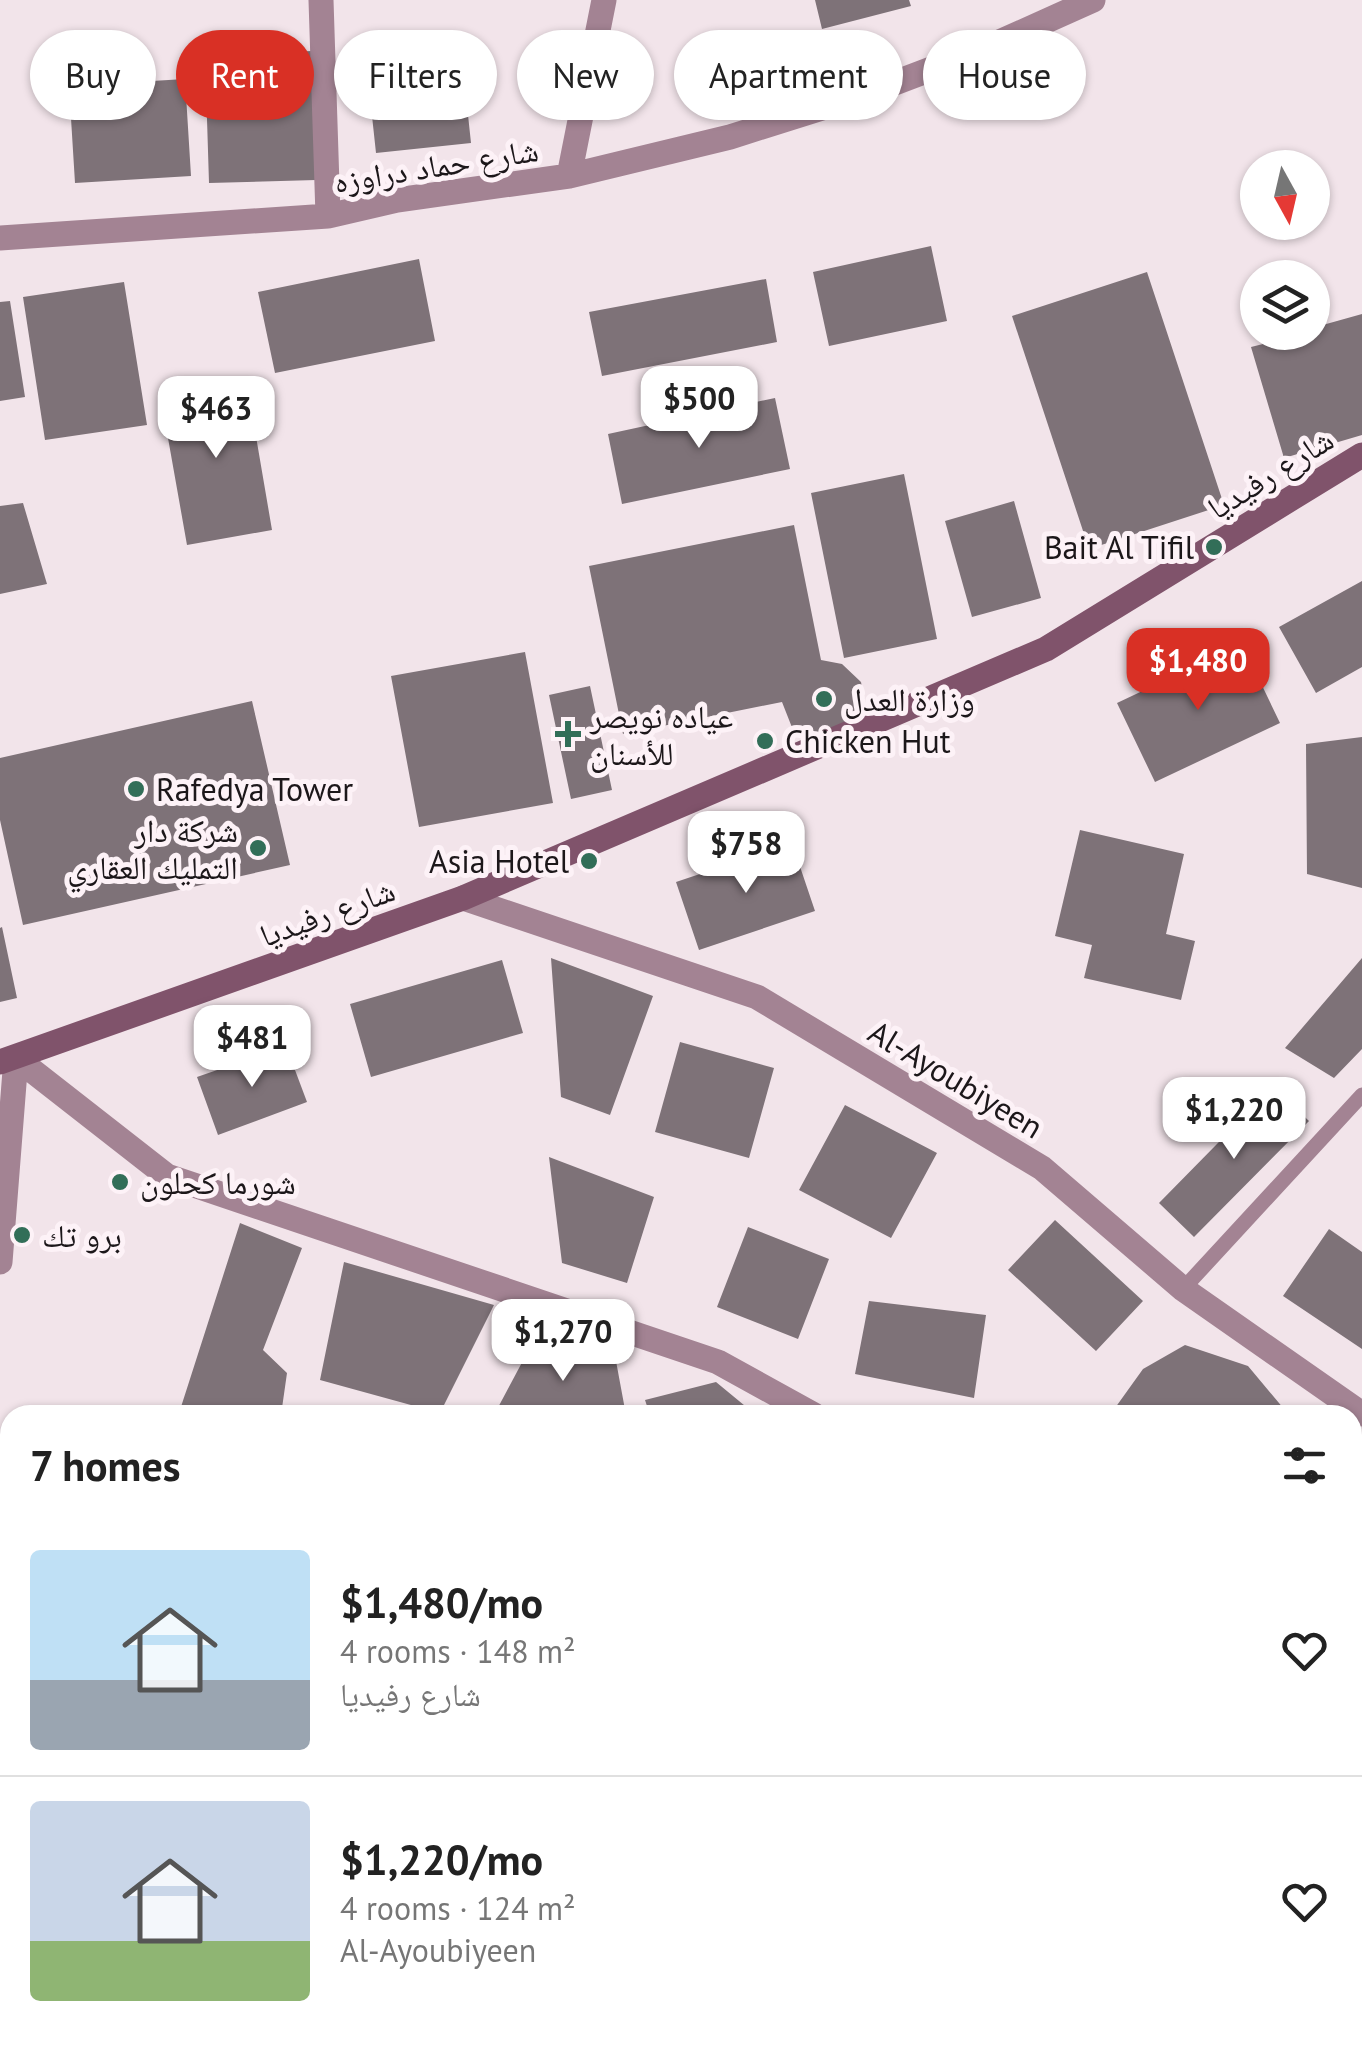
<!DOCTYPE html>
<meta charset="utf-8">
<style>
:root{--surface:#fff;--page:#f2f2f2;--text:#222;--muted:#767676;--line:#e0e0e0;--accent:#d93025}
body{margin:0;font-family:"PT Sans","Noto Naskh Arabic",sans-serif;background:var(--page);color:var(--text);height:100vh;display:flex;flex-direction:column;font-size:38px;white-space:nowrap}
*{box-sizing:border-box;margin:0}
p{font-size:32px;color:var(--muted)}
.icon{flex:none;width:55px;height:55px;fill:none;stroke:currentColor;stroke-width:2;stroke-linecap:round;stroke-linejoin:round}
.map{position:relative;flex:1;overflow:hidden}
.drawer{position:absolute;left:0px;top:1405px;width:1362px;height:642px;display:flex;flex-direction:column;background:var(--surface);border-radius:30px 30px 0 0;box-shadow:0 2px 8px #0004}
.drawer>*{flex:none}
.top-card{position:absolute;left:30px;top:30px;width:1302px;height:90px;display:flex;gap:20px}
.needle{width:65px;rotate:172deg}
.fabs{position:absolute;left:1240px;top:150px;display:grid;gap:20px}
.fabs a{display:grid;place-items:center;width:90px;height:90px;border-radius:50%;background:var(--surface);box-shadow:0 2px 8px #0004;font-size:50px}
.price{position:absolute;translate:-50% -85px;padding:0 22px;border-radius:20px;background:#fff;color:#222;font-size:32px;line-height:65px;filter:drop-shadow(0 2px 5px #0008)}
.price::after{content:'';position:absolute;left:50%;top:60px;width:30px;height:22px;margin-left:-15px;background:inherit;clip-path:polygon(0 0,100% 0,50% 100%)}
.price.on{background:var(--accent);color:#fff}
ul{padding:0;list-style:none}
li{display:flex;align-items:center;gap:30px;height:250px;padding:0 30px}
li+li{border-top:2px solid var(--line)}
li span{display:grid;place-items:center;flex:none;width:280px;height:200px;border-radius:10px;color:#555}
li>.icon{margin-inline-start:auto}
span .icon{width:120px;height:120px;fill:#fffc;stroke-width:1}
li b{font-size:42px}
h2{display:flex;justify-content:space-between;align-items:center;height:120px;padding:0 30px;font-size:42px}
.chip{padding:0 35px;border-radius:45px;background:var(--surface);box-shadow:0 2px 8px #0004;font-size:35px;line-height:90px}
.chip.on{background:var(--accent);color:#fff}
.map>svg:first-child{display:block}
.building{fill:#7e7278}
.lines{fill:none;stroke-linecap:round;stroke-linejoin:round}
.lane{stroke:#a38393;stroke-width:15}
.street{stroke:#a38393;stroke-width:25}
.secondary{stroke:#80536b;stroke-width:25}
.poi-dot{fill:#326e58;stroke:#fdf2f7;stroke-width:4}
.labels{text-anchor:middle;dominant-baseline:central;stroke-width:10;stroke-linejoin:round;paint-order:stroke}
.street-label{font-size:32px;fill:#1c171a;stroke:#fdf2f7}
.poi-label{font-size:32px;fill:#1c171a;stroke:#fdf2f7;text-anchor:start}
</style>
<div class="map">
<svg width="1362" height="2046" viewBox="0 0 1362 2046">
<rect width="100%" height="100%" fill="#f2e4ea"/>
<path class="building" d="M815,0H909L911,6L822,29Z
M460,40L471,143L376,153L365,51Z
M312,51L316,180L209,183L205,55Z
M185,79L191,176L75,183L69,86Z
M931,246L947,321L829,346L813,272Z
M419,259L435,341L275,373L258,292Z
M1147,272L1224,505L1089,549L1012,316Z
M766,279L777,342L602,376L589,312Z
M124,282L147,425L45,440L23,297Z
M10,301L25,397L0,401V302Z
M1362,314V435L1284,458L1251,347L1312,332V328Z
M246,378L272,530L187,545L160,393Z
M775,398L790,469L622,504L608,434Z
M904,474L937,639L844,658L811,493Z
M1014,501L1041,598L972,617L945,521Z
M23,503L47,584L0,594V506Z
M794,525L821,660L842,664L861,682L866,708L861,721L816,743L793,730L782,702L623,734L589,566Z
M1362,581V667L1316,693L1279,627Z
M1242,644L1280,723L1155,782L1117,703Z
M525,652L553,803L419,827L391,676Z
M590,686L612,790L571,799L549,695Z
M252,701L290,865L23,925L0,820V758Z
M1362,737V888L1307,874L1306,744Z
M1080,830L1184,854L1166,934L1195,941L1181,1000L1084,978L1092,945L1055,936Z
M792,843L815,911L699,950L676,882Z
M2,927L17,998L0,1002V928Z
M551,958L653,996L610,1115L561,1097Z
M1362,958V1049L1334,1078L1285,1048Z
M502,960L523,1033L371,1077L350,1004Z
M680,1042L774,1068L749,1158L655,1132Z
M286,1046L307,1102L218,1135L197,1077Z
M1273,1087L1309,1121L1194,1237L1159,1203Z
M845,1105L937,1153L891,1238L799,1190Z
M549,1157L654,1197L627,1283L562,1263Z
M1055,1220L1143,1301L1096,1351L1008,1270Z
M240,1223L302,1248L263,1350L287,1373L281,1415L181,1407Z
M748,1227L829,1259L798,1339L717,1307Z
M1329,1229L1362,1252V1349L1283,1296Z
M344,1262L494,1305L440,1413L320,1380Z
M869,1301L986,1315L974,1398L855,1374Z
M535,1338L616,1361L626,1415H494Z
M1185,1345L1248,1366L1289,1415H1110L1143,1369Z
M716,1382L756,1415H650L645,1400Z
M1352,1533L1362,1536V1689H1352Z
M10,1744V1834L0,1836V1746Z
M589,2038H742L741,2046H634Z"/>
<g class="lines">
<path class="lane" d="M1183,1289L1362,1095"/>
<path class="street" d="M321,0L328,216
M569,176L604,0
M0,238L328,216L397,200L569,176L730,137L863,95L984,49L1093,0
M463,898L757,997L1042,1168L1183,1289L1362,1414
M16,1058L167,1176L718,1362L814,1415
M0,1262L16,1058
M1352,1488L1362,1489
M0,1665H10
M0,2020L10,2019
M1295,2038L1313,2046
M794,2046V2038"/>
<path class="secondary" d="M0,1062L463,898L1046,649L1362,455"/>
</g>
<g class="poi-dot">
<circle cx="1214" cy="547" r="10"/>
<circle cx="824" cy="699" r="10"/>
<path d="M563 719h10v10h10v10h-10v10h-10v-10h-10v-10h10z"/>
<circle cx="765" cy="741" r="10"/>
<circle cx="136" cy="789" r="10"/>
<circle cx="258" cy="848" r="10"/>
<circle cx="589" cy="861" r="10"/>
<circle cx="120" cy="1182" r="10"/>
<circle cx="22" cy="1235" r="10"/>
</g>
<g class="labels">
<g class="street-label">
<text transform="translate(436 165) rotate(-9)">شارع حماد دراوزه</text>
<text transform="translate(1270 473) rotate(-32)">شارع رفيديا</text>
<text transform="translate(327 912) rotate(-20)">شارع رفيديا</text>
<text transform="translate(956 1079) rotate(31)">Al-Ayoubiyeen</text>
</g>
<g class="poi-label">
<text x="1194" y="547" text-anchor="end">Bait Al Tifil</text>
<text x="844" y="699">وزارة العدل</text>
<text x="590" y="716">عياده نويصر<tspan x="590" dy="37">للأسنان</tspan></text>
<text x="785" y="741">Chicken Hut</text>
<text x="156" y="789">Rafedya Tower</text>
<text x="238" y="830" text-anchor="end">شركة دار<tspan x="238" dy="37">التمليك العقاري</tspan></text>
<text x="569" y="861" text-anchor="end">Asia Hotel</text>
<text x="140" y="1182">شورما كحلون</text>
<text x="42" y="1235">برو تك</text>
</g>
</g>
</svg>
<div class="fabs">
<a><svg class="needle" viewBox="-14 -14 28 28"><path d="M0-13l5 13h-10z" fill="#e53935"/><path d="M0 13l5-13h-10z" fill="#767676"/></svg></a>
<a><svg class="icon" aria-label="layers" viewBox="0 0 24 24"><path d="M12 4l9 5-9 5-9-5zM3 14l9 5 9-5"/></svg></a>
</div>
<b class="price" style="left:699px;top:451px">$500</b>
<b class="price" style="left:216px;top:461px">$463</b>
<b class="price on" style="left:1198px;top:713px">$1,480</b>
<b class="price" style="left:746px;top:896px">$758</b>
<b class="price" style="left:252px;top:1090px">$481</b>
<b class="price" style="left:1234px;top:1162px">$1,220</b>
<b class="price" style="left:563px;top:1384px">$1,270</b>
<div class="top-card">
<a class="chip">Buy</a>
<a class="chip on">Rent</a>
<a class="chip">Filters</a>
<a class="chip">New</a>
<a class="chip">Apartment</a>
<a class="chip">House</a>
</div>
<section class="drawer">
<h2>7 homes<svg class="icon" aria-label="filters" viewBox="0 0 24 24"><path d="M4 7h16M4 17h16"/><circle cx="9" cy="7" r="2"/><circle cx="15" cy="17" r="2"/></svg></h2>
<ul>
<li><span style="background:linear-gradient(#bfe0f5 65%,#9aa5b1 0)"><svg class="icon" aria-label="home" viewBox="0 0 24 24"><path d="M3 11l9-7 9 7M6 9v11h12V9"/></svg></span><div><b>$1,480/mo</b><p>4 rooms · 148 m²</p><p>شارع رفيديا</p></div><svg class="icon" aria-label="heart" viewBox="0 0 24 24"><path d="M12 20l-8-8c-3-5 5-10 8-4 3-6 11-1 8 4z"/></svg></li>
<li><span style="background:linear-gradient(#c9d6e8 70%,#8fb573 0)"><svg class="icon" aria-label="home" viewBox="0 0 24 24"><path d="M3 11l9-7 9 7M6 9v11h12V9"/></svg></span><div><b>$1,220/mo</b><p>4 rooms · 124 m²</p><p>Al-Ayoubiyeen</p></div><svg class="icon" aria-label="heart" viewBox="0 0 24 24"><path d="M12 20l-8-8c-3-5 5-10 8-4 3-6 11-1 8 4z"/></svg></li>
</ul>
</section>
</div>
